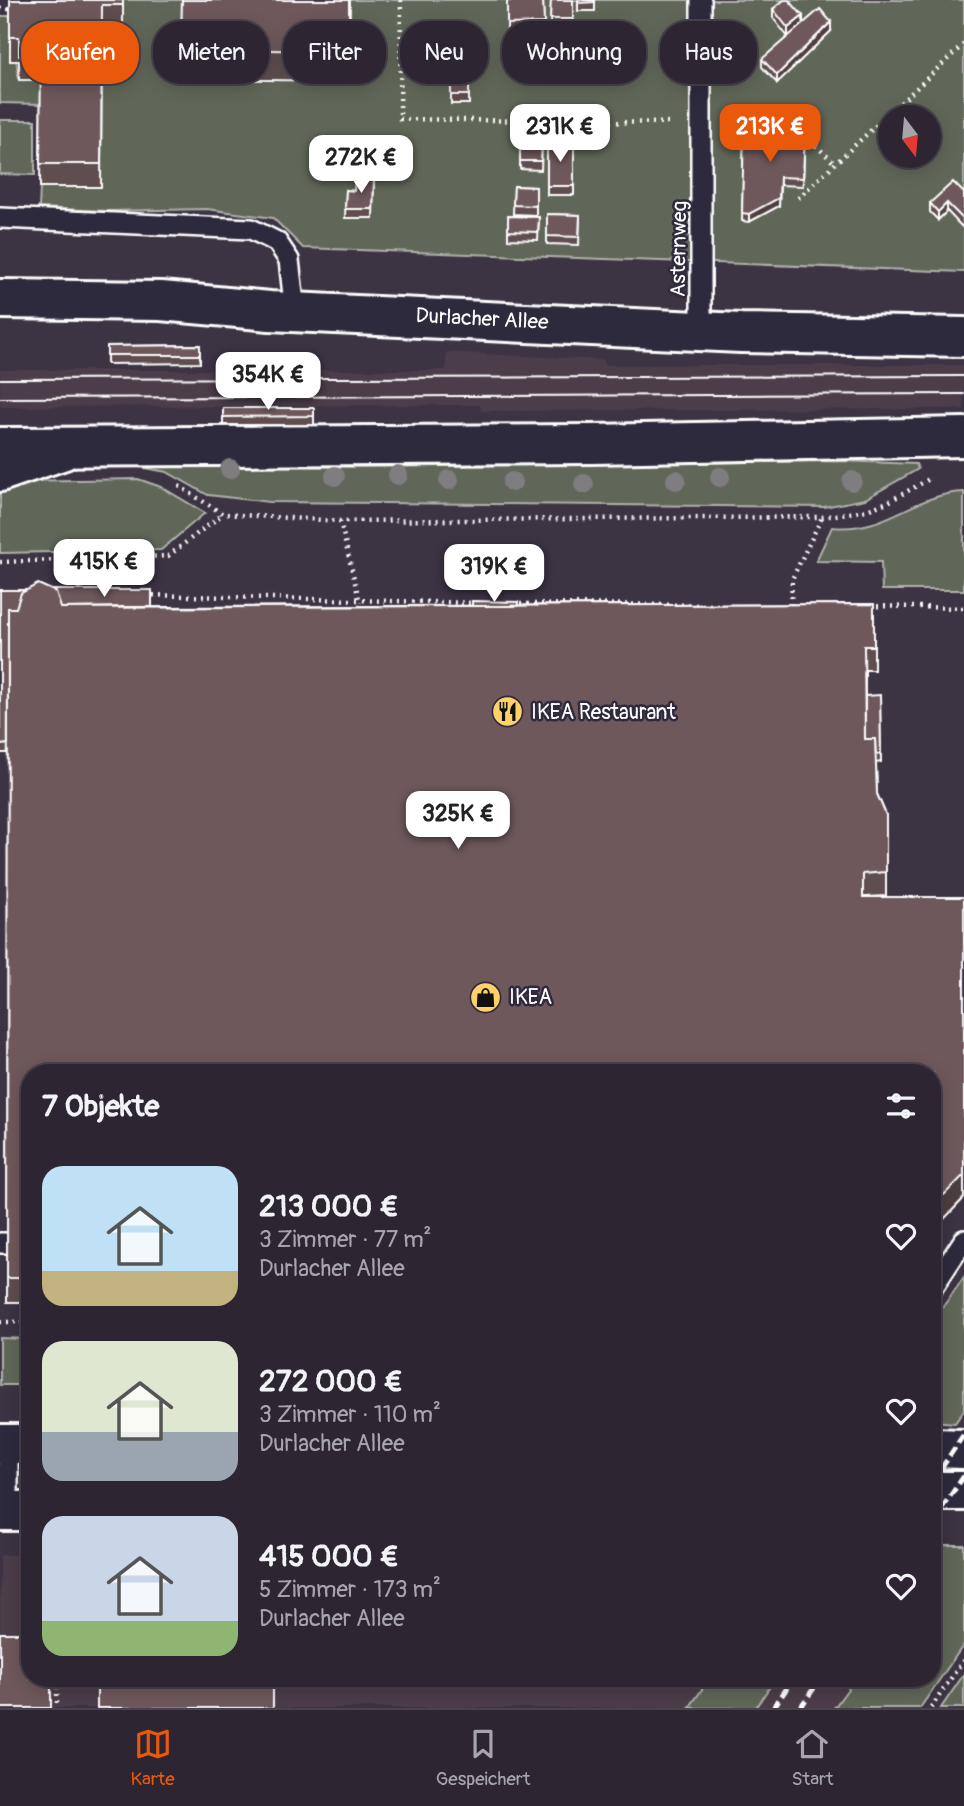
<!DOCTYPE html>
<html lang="de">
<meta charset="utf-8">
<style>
:root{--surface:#2d2632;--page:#39323e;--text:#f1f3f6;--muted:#a7a5ac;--line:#48434d;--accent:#ea580c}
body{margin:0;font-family:Pangolin,sans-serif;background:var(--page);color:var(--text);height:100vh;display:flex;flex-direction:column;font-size:26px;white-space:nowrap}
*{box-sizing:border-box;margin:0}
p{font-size:23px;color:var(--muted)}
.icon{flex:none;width:38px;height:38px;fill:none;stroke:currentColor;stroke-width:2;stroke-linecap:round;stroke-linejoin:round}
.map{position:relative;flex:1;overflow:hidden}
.side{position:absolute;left:21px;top:1064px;width:920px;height:623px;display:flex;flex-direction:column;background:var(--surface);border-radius:28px;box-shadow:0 4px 18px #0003,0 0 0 2px var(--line)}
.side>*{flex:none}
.hud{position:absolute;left:21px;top:21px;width:922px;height:63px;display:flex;gap:14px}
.needle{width:46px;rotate:164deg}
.tools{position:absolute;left:878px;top:105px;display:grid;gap:14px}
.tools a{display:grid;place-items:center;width:63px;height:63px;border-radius:50%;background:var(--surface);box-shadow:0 4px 18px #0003,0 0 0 2px var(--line);font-size:35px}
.price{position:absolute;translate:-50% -60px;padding:0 16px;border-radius:14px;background:#fff;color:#222;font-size:23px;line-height:46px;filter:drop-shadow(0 2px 4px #0008)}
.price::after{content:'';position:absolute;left:50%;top:42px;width:21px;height:16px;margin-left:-10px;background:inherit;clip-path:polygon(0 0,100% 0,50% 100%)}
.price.selected{background:var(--accent);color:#fff}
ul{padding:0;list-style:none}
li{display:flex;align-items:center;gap:21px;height:175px;padding:0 21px}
li span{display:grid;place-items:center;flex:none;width:196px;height:140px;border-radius:21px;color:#555}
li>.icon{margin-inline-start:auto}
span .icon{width:84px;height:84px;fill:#fffc;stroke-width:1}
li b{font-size:30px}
h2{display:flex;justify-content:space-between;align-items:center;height:84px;padding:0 21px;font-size:30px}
.pill{padding:0 24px;border-radius:28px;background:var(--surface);box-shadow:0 4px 18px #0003,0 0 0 2px var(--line);font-size:24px;line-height:63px}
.pill.selected{background:var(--accent);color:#fff}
.tabs{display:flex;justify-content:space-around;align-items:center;height:98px;border-top:2px solid var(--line);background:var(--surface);font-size:19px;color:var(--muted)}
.tabs a{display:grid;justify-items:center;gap:4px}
.tabs .selected{color:var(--accent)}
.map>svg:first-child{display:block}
.built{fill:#4b3e4a}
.green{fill:#606658;stroke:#b0b2ac;stroke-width:2;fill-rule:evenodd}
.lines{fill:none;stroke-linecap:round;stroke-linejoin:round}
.lane-casing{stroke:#fff;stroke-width:24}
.secondary-casing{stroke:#fff;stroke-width:44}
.primary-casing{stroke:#fff;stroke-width:44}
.path{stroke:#fff;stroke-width:4.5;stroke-dasharray:2 5;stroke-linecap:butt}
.lane{stroke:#2f2a3d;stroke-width:19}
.secondary{stroke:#2f2a3d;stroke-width:38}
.primary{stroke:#2f2a3d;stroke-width:38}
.tram{stroke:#fff;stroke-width:2}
.rail{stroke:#fff;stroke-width:5;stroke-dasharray:10 5;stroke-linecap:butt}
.tree{fill:#807d81}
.wall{fill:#5f4d4f;stroke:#fff;stroke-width:2}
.shaded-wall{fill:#4d3e40;stroke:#fff;stroke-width:2}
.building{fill:#6e595c;stroke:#fff;stroke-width:2}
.labels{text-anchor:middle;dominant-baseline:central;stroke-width:5;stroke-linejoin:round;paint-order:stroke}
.street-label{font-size:21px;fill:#fff;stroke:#2f2a3d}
.poi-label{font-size:21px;fill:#fff;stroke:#2f2a3d;text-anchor:start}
</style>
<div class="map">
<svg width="964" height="1708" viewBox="0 0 964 1708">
<rect width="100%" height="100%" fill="#3c3343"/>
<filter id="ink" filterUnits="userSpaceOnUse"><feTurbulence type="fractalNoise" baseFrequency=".0143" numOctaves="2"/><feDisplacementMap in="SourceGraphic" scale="14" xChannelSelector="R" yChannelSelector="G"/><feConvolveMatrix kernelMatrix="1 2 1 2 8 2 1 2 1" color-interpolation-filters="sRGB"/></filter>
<g filter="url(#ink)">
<path class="built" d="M446,352L604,360V365H964V409L481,411L480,405L0,407V370H446Z
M0,1555H30V1678H710L689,1708H0Z
M776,1678H856L834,1708H755Z"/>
<path class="green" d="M123,0H182V79L350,0H964V272L303,248L273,218L207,209L108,211L39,208L40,187H100L102,28ZM891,117H929V156H891Z
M0,16H10L19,80H41V104L0,103Z
M0,120H35V175L0,174Z
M841,461L916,464L918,469L865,499L824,507L269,502L208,495L167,472L123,464L367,467Z
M138,479L161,487L205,513L161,550L0,553V488L18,481Z
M964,492V590H882L881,562L816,561L832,527C887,533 912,494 964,492Z
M964,1277V1410L955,1423L933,1421V1321Z
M0,1338L30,1339V1385H0Z
M944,1545H964V1644L920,1708H834L856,1678H933V1571L942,1558L933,1557V1551Z
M964,1674V1708H941Z
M710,1678H776L755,1708H689Z"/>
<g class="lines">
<defs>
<path id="lane" d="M0,218L251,229L277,242L289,260L295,312
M701,330V0
M0,1243H7
M933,1287L964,1240
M8,1444V1511"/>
<path id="secondary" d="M0,472L64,450
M0,1444H30
M933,1448L964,1449
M933,1491H964
M0,1511H30"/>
<path id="primary" d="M0,299L161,301L270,311L741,333L964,337
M0,447L591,444L964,437"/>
</defs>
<use href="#lane" class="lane-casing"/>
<use href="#secondary" class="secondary-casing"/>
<use href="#primary" class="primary-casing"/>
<path class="path" d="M401,0L400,119L672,123
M0,9H11
M730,127C790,127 790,119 834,163
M798,198L964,44
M179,486L223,514L340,521L822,517L867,510L888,502L931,478
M340,521L360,603
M0,562L168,556L223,514
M146,595L477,603
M513,604L718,605
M791,605L792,579L822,517
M870,606L964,608
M0,1322H30
M50,1703H57V1678
M931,1708L964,1659"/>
<use href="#lane" class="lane"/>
<use href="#secondary" class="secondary"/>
<use href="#primary" class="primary"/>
<path class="tram" d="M0,379L964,376
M0,398L964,394"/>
<path class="rail" d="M933,1481L964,1434
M933,1521L964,1476
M773,1708L794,1678
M800,1708L821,1678"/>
</g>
<g class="tree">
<circle cx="230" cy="469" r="10"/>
<circle cx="398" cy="475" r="10"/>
<circle cx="335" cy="476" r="10"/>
<circle cx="720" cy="477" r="10"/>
<circle cx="449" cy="480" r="10"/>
<circle cx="676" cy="480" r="10"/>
<circle cx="852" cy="481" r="10"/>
<circle cx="512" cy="482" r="10"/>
<circle cx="584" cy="484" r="10"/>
</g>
<path class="wall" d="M10,0H123V28H102L101,187H40L41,80H19V61H10Z
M182,0H350L349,81L181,79Z
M543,0L544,32H507V1Z
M551,0H573V27H550Z
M578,0H595V11H578Z
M773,9L803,24L831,31L777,83L762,67V59L788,37L773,18Z
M552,29H576V61H552Z
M524,43H545L546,75H525Z
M451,74H469V104H451Z
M744,128L805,130L803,186L780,185L779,206L749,222L742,221Z
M547,141H574V195H547Z
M520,143H542L541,170L520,169Z
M374,178L373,218H345L346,190L354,191Z
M514,186L536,187V215L513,214Z
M964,193L963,228L947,211L938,220L930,212V203Z
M547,214L580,215L579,245L547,244Z
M508,216L539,217L538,240L508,239Z
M200,345V363L107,364V346Z
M223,408H314V425H223Z
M0,590H51L152,607L874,604V670H865V739L880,695L881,762L876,763L877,794L886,815V896L867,897H964V1198L944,1219L933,1073H30V1302H7L8,753H0Z"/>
<path class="shaded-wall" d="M803,16V25L788,37V28Z
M831,22V31L777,83V75Z
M780,177L779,206L749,222V214Z
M947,203V211L938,220V212Z
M964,1175V1198L944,1219L933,1223V1199Z"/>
<path class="building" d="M10,0H123V5H102L101,164H40L41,56H19V37H10Z
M182,0H349V51L181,49Z
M524,0H543L544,23L507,24V1Z
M551,0H573V19H550Z
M578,0H595V2L578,3Z
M784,0H789L803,16L788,28L773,9Z
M820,9L831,22L777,75L762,59Z
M552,29H576V52H552Z
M524,43H545L546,66H525Z
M451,74H469V95H451Z
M744,128L805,130L803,178L780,177L779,198L749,214L742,213Z
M547,141H574V186H547Z
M520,143H542L541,161H520Z
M355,178H374L373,209H345L346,190L354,191Z
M953,182L964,193V218L963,219L947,203L938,212L930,203Z
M514,186L536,187V206L513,205Z
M547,214L580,215L579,237L547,236Z
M508,216L539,217L538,232L508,231Z
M200,345V355H107V346Z
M223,408H314V416L223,417Z
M38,584L56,592L61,608L874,604V646H864L865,739H875L877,794L886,815V872L863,874V897H964V1175L944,1195L933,1199V1073H30V1278H7L8,608H16L21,593Z
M0,590H26L21,593L16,608H8V744L0,745Z
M51,590H152V607L61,608L56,592Z
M472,601L518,602V606H472Z
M880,695L881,754H876L875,739H865V696Z
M0,1633H30V1678H51V1708H0Z
M97,1678H273V1708H97Z"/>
</g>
<defs>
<symbol id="restaurant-disc" viewBox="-11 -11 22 22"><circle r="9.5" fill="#ffd166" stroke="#2f2a3d"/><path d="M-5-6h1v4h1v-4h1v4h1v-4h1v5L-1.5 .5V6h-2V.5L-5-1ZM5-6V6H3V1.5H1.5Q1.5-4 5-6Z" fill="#111"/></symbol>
<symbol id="shop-disc" viewBox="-11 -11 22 22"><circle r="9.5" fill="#ffd166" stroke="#2f2a3d"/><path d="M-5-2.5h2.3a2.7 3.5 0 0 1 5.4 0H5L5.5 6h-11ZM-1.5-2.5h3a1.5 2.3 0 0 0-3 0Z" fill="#111"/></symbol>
</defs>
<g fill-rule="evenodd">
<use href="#restaurant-disc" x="490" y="694" width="35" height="35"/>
<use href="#shop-disc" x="468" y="980" width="35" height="35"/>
</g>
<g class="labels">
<g class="street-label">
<text transform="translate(679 249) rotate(-89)">Asternweg</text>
<text transform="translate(482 319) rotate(3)">Durlacher Allee</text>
</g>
<g class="poi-label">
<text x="531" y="712">IKEA Restaurant</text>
<text x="509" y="997">IKEA</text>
</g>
</g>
</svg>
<div class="tools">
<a><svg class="needle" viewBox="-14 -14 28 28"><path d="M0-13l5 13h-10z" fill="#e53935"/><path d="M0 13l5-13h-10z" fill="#a7a5ac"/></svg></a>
</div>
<b class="price" style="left:560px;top:164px">231K €</b>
<b class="price selected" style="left:770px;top:164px">213K €</b>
<b class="price" style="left:361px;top:195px">272K €</b>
<b class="price" style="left:268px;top:412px">354K €</b>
<b class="price" style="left:104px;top:599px">415K €</b>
<b class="price" style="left:494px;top:604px">319K €</b>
<b class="price" style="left:458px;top:851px">325K €</b>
<div class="hud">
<a class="pill selected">Kaufen</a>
<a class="pill">Mieten</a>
<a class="pill">Filter</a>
<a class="pill">Neu</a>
<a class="pill">Wohnung</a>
<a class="pill">Haus</a>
</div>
<section class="side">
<h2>7 Objekte<svg class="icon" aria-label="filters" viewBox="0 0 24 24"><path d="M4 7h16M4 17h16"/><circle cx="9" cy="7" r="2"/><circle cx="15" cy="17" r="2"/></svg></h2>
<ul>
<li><span style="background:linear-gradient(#bfe0f5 75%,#c2b280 0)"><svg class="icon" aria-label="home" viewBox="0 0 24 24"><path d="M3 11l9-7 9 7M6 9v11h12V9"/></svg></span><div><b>213 000 €</b><p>3 Zimmer · 77 m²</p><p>Durlacher Allee</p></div><svg class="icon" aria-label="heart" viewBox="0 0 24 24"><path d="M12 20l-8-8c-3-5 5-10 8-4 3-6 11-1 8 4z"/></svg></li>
<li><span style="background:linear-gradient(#dfe7d0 65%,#9aa5b1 0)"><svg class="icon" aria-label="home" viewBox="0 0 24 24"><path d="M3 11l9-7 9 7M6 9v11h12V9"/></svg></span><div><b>272 000 €</b><p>3 Zimmer · 110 m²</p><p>Durlacher Allee</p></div><svg class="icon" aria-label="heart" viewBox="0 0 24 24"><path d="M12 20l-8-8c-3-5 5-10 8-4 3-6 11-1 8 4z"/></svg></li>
<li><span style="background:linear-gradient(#c9d6e8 75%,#8fb573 0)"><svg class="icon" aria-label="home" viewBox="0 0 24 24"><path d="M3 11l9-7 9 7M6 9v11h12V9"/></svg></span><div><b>415 000 €</b><p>5 Zimmer · 173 m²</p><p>Durlacher Allee</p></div><svg class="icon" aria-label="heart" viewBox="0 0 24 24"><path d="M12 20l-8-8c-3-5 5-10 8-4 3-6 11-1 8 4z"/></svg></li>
</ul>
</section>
</div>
<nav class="tabs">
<a class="selected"><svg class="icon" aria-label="map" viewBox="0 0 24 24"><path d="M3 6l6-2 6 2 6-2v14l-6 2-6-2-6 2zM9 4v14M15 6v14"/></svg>Karte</a>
<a><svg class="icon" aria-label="saved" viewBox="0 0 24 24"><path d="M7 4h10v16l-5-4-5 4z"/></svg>Gespeichert</a>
<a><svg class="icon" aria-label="home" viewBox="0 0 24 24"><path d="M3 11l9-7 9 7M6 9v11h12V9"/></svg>Start</a>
</nav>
